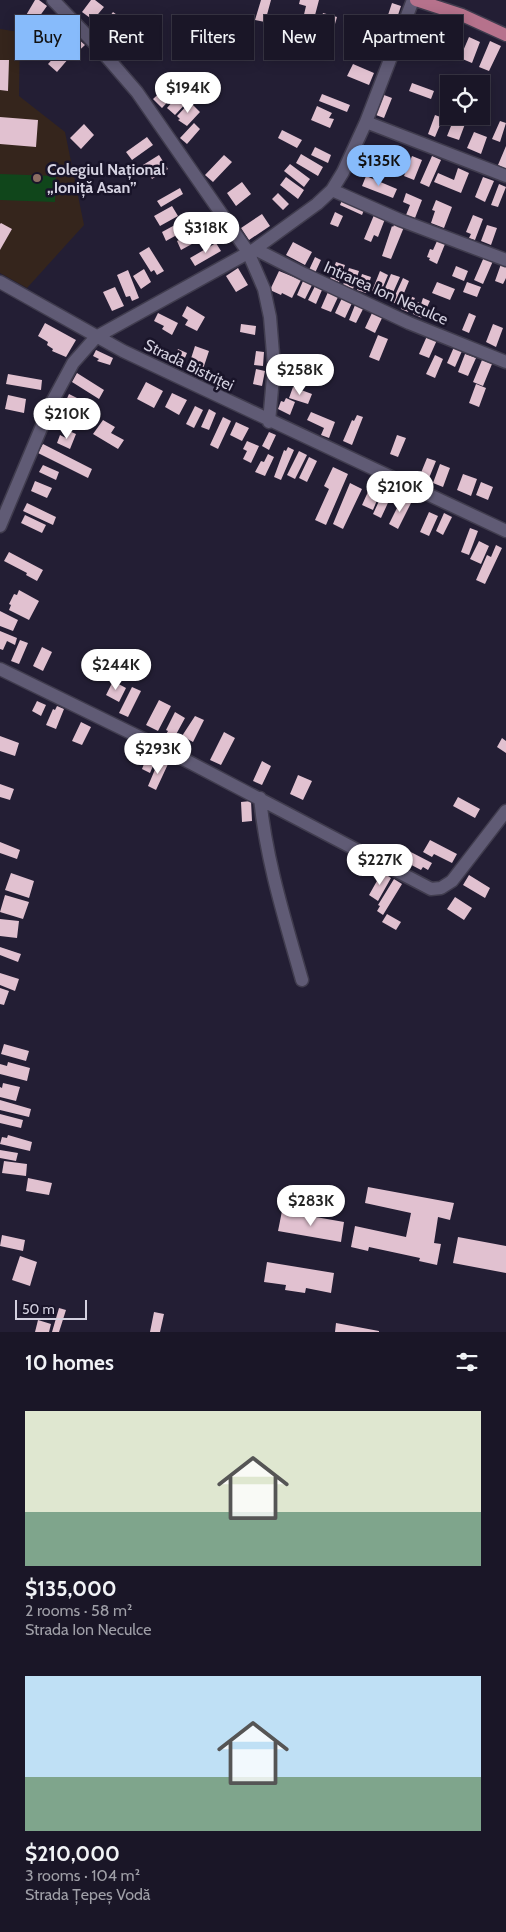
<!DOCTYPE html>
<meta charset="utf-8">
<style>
:root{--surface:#1a1627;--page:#272333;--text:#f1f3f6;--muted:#9f9fa7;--line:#383544;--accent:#87bbfb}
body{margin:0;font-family:Cabin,sans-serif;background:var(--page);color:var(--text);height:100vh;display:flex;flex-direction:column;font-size:19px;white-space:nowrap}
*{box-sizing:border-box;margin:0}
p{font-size:16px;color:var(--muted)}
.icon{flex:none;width:28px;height:28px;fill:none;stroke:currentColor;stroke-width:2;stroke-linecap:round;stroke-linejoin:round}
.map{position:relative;height:1332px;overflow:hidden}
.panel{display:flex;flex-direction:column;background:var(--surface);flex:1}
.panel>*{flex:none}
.top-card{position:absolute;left:15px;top:15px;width:476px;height:45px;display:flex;gap:10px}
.buttons{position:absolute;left:440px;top:75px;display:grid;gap:10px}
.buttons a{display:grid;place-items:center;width:50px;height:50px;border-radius:0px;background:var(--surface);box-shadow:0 2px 12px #0003,0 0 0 1px var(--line);font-size:25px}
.scale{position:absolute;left:15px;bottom:12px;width:72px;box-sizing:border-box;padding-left:5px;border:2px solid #d4d1e0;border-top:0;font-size:14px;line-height:18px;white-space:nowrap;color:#d4d1e0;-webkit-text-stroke:4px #191429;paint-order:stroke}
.price{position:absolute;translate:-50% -42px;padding:0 11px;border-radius:18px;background:#fff;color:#222;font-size:16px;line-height:32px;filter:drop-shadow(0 1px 2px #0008)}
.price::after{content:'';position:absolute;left:50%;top:30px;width:15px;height:11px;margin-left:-8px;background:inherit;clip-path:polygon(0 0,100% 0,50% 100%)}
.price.active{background:var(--accent);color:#111}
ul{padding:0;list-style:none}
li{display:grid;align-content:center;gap:10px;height:265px;padding:0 25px}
li span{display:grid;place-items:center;height:155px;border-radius:0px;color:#555}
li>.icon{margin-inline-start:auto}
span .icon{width:90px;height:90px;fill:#fffc;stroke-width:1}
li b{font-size:21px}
h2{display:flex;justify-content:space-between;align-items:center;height:60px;padding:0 25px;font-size:21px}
.chip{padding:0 18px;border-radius:0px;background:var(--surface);box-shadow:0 2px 12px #0003,0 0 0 1px var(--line);font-size:18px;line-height:45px}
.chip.active{background:var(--accent);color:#111}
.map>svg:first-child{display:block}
.education{fill:#35251c}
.green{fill:#10461b}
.building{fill:#e1c1d0}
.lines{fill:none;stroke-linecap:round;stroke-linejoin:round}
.minor-casing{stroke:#403c4e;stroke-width:15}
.major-casing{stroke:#403c4e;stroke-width:15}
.minor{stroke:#605b75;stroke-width:12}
.major{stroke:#b6728c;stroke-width:12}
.education-dot{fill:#8d6e63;stroke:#191429;stroke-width:2}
.labels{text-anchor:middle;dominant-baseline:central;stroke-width:5;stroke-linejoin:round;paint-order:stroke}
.poi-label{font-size:16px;font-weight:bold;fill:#d4d1e0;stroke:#191429;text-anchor:start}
.street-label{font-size:16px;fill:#d4d1e0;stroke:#191429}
</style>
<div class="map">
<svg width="506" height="1332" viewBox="0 0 506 1332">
<rect width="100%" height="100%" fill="#231e34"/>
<path class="education" d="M0,29L20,32L19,96L65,132L84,225L27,288L0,273Z"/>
<path class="green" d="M0,174L56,176L55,202L0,200Z"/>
<path class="building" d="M35,0H39L47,6L34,24L25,17Z
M91,0H95L104,7L93,20L82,12Z
M261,0H271L265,22L255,20Z
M300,0H319L314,19L309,17L308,24L302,23L306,6L299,4Z
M392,3L401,6L394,27L385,24Z
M113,12L124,20L116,30L112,27L108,33L101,28Z
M323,13L337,17L329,45L315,41Z
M136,15L146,20L139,34L129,29Z
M415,19L435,27L430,39L420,35L416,46L406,42Z
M61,24L70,30L56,51L47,45Z
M76,37L85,45L71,58L63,50Z
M469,37L480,42L472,63L460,58Z
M490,41L501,46L489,71L479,67Z
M355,42L363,45L359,58L351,55Z
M60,51L69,58L57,72L48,64Z
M0,60H9L8,91L0,90Z
M353,64L374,73L369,85L347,76Z
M412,83L434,91L431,99L409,91Z
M167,86L175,94L162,108L153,99Z
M180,93L188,101L175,115L167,108Z
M322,94L350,105L347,112L319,101Z
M384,95L392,98L384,118L376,115Z
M190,102L200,112L187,126L178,120L180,119L177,116Z
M317,106L332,113L329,118L334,119L330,128L311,120Z
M435,115L443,118L435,137L428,134Z
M455,116H468L459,140L447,136Z
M0,117L38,120L36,147L0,144Z
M500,121L506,123L500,142L492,139Z
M194,123L200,129L187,144L180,138Z
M84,124L94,135L81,149L70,138Z
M282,130L302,140L297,148L278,138Z
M474,132L487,137L481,154L467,148Z
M147,137L153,145L132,160L126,152Z
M506,146V169L498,165Z
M315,147L331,155L328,163L311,155Z
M363,152L385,161L379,176L357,167Z
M301,154L323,167L318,176L296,163Z
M159,155L168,169L152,179L143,165Z
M224,155L232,162L213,182L205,175Z
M412,156L422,160L414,180L404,176Z
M432,156L441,160L429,187L420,183Z
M290,164L310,179L304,187L284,171Z
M458,168L469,173L461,193L434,182L438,173L454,180Z
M366,176L397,189L393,198L362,186Z
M286,177L304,190L298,199L280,185Z
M483,177L494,181L485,202L475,197Z
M242,182L251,194L236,206L227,193Z
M499,184L506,187L498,207L491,205Z
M180,188L183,194L161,207L157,201Z
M278,193L289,204L283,210L272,199Z
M406,193L422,200L415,218L406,215L410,205L403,202Z
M342,200L364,210L362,215L340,205Z
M436,200L452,207L444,228L431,223L435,211L432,210Z
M172,206L178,216L160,226L154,216Z
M335,212L343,216L338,227L330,224Z
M195,214L200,222L166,241L162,232Z
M262,214L270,226L249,240L241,228Z
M374,215L385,219L378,237L374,235L371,242L364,239Z
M473,215L483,219L475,240L469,238L471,234L466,232Z
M1,223L12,229L0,250V224Z
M395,223L404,227L391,259L382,256L392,226L393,227Z
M205,225L210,234L181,250L177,241Z
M487,225L497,228L491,245L481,241Z
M437,241L445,244L437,264L429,260L430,258L427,257L430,249L433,250Z
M293,242L312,252L305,265L286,255Z
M216,243L221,251L195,266L190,258Z
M149,247L164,271L157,275L154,270L151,272L139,253Z
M315,257L321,260L315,273L309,270Z
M484,257L493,261L483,284L474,280Z
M336,262L345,265L339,282L330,279Z
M501,264L506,266V278L503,284L495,281Z
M456,266L468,271L464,281L452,276Z
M238,268L248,285L236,292L226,276Z
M349,268L359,271L353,289L343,285Z
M144,269L151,282L141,289L133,276Z
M128,270L139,298L132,301L130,296L126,297L117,275Z
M279,271L301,280L292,298L282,293L281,295L270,290Z
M380,271L388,275L380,294L372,291Z
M362,274L371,277L366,293L357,290Z
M391,274L400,277L391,297L383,293Z
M403,278L409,281L399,305L392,302Z
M303,281L312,285L305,299L297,295Z
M437,282L455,289L450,300L432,293Z
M467,282L481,287L477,297L463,292Z
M315,286L322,290L316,304L308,300Z
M115,287L124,306L112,311L103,292Z
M328,292L338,297L331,312L321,308Z
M407,295L415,298L408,312L401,309Z
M342,298L352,303L345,318L335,313Z
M423,298L430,301L422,318L413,314L418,302L421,304Z
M355,305L363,309L356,323L349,320Z
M187,306L205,317L197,331L185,325L188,320L182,316Z
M158,313L178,323L172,335L162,329L164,326L154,321Z
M372,313L382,318L375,333L365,328Z
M469,313L476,316L469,333L462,330Z
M45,323L76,340L66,357L52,351L53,349L47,345L48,342L38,336Z
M241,324L256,326L255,335L240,332Z
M493,324L503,328L496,347L486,342Z
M378,335L388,339L379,361L369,357Z
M427,336L437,340L429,358L419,354Z
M195,346L209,351L201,375L187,371Z
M454,347L462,351L455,367L447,363Z
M178,349L187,353L182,365L173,362Z
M96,350L113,358L110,365L97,361L99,359L93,356Z
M256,351L264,352L263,366L254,365Z
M465,354L476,358L468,376L458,372Z
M435,355L443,359L435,378L426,374Z
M482,360L492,364L483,386L473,382Z
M290,361L311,369L307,379L286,371Z
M256,369L265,371L262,386L253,384Z
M77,373L104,390L99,399L72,382Z
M8,374L42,380L41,390L6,384Z
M146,382L163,391L154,408L137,399Z
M476,384L486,388L479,407L469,403Z
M293,387L312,394L308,404L289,398Z
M172,393L187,400L179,415L165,407Z
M69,394L93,406L88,416L64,405Z
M8,395L26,399L24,413L5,409Z
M286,398L295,402L290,415L278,409L281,401L284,402Z
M195,406L203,410L194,428L186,424Z
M209,409L216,413L209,430L201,427Z
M311,412L335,422L329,438L321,435L324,428L307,420Z
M357,415L363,417L352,445L343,441L352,420L354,421Z
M223,417L231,421L218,449L210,445Z
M103,420L115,427L111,433L124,440L118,449L93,434Z
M236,422L249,428L242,441L230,435Z
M69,431L76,434L70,449L57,443L60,435L66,438Z
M269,432L276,435L269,450L262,446Z
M397,435L406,438L398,457L390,454Z
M247,441L259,446L251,463L243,459L247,451L243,449Z
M43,444L92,469L88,478L38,453Z
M288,447L294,450L281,480L274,477L284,450L286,451Z
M299,451L307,455L295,479L287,475Z
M268,454L274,457L265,476L255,472L261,461L264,462Z
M309,457L317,461L307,482L299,478Z
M427,458L436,461L427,483L418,480Z
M440,464L450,468L443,487L433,483Z
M43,465L59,472L56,480L39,472Z
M333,467L348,474L326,525L315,520L329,489L324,486Z
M463,474L477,479L471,496L457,490Z
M35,481L52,488L47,498L31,491Z
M481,482L493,487L488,500L476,495Z
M350,483L362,489L343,529L333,524Z
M372,483L382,488L373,510L362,505Z
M385,488L393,492L381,518L373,514Z
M403,496L412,501L398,529L389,524Z
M27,503L56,517L53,525L23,511Z
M429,512L438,516L429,536L420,532Z
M444,513L452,517L443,535L436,531Z
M25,515L46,525L42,533L21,523Z
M470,528L478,531L469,555L461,552Z
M479,541L489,546L481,564L470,559Z
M496,545L502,548L485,584L476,580L487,555L491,557Z
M9,552L43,570L37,581L26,575L27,573L4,561Z
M19,590L39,601L29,620L9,610L11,605L9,604L14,594L17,595Z
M0,611L18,620L13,631L0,626Z
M0,631L17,638L15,645L7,641L3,650L0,649Z
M20,640L28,643L19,664L11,661Z
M42,647L52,652L43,671L33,666Z
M113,681L126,688L119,702L106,695Z
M132,687L141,691L128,717L119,713Z
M159,700L171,706L158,731L146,725Z
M37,701L46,705L41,716L32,711Z
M57,706L64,709L56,729L46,725L53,709L55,710Z
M175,712L185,718L173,740L165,736L168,731L166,730Z
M195,716L204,720L193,742L182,736Z
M81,722L91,727L82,745L72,741Z
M224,732L235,738L221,765L210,760Z
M0,736L19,743L15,756L0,751Z
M502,738L506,741V753L497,747Z
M149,751L158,754L150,773L142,769Z
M159,760L168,764L156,790L148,786Z
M262,761L271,766L262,785L253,781Z
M298,775L312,781L303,800L290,794Z
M0,784L14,789L10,800L0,797Z
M458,797L480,809L475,818L453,806Z
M251,801L252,821L242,822L241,802Z
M430,840L457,854L452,863L434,854L432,857L423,852Z
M0,842L20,850L17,859L0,853Z
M405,849L432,863L428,870L423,867L421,870L400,859Z
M382,872L391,878L378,901L369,895Z
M11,873L34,881L29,898L5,890Z
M469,875L490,888L485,898L463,885Z
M394,879L402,884L383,915L377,911L380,906L378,905Z
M5,895L29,902L23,919L0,912Z
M455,897L472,908L464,920L447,909Z
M387,914L401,922L396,930L382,922Z
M0,919L19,921L17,938L0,936Z
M0,947L21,954L18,962L0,955Z
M0,973L19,979L15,991L0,985Z
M0,988L9,991L4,1005L0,1004Z
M4,1044L29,1051L26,1061L1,1054Z
M8,1062L30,1068L27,1081L0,1074V1064L7,1066Z
M3,1083L20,1087L16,1101L0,1097V1087L2,1088Z
M0,1100L31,1109L29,1117L0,1110Z
M0,1114L23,1120L21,1128L0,1123Z
M8,1135L32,1142L30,1151L0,1144L2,1137L7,1138Z
M0,1150L18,1153L16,1161L0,1158Z
M4,1161L27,1164L26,1176L2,1173Z
M28,1178L52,1183L49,1195L26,1191Z
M368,1187L454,1203L450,1220L438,1217L434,1243L441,1244L437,1265L419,1261L420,1258L369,1247L368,1251L351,1247L355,1226L406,1237L411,1213L365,1203Z
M282,1211L344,1222L341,1242L278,1231Z
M2,1235L25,1240L23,1251L0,1246Z
M458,1237L506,1246V1273L453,1263Z
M20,1256L37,1262L30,1286L12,1280Z
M267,1262L334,1273L331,1293L306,1288L305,1293L285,1290L286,1285L264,1282Z
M59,1308L66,1310L59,1332H52Z
M154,1312L164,1314L160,1332H150Z
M38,1320L51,1324L49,1332H35Z
M336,1323L379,1331V1332H335Z"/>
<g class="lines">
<defs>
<path id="minor" d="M53,0L99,48L137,92L248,252L264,289L270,317L274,366L269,422
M366,122L506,176
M332,190L400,220L506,260
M255,249L304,274L409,323L506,362
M0,282L123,351L506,531
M0,526L52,402L73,363L96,337L255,249L317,204L332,190L343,172L366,122L413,0
M0,669L170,752L431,889L441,888L452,881L506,811
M260,798C266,860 285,920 302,980"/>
<path id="major" d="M416,0L462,15L506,35"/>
</defs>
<use href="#minor" class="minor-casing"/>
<use href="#major" class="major-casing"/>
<use href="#minor" class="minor"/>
<use href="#major" class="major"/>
</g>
<circle class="education-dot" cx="37" cy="178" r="5"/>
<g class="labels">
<g class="poi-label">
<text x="47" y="169">Colegiul Național<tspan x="47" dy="18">„Ioniță Asan”</tspan></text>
</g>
<g class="street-label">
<text transform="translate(386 293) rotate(24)">Intrarea Ion Neculce</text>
<text transform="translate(189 365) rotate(26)">Strada Bistriței</text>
</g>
</g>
</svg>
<div class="buttons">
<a><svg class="icon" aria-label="locate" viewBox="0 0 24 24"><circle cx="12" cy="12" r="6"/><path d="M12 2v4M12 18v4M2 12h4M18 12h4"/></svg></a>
</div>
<div class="scale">50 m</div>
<b class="price" style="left:188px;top:114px">$194K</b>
<b class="price active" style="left:379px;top:187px">$135K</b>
<b class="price" style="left:206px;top:254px">$318K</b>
<b class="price" style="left:300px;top:396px">$258K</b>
<b class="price" style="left:67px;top:440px">$210K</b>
<b class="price" style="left:400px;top:513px">$210K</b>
<b class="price" style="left:116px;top:691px">$244K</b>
<b class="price" style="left:158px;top:775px">$293K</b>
<b class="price" style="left:380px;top:886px">$227K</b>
<b class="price" style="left:311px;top:1227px">$283K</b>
<div class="top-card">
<a class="chip active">Buy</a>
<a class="chip">Rent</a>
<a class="chip">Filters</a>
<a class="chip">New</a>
<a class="chip">Apartment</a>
</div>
</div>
<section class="panel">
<h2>10 homes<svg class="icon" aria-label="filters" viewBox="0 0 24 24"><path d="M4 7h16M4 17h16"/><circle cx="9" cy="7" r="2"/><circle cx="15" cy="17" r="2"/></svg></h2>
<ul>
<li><span style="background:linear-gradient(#dfe7d0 65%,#7fa58c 0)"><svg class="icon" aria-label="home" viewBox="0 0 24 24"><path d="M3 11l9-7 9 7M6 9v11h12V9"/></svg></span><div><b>$135,000</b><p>2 rooms · 58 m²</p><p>Strada Ion Neculce</p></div></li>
<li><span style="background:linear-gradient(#bfe0f5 65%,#7fa58c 0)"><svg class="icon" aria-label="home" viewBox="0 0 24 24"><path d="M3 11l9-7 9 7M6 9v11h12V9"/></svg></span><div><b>$210,000</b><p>3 rooms · 104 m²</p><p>Strada Țepeș Vodă</p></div></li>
</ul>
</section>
